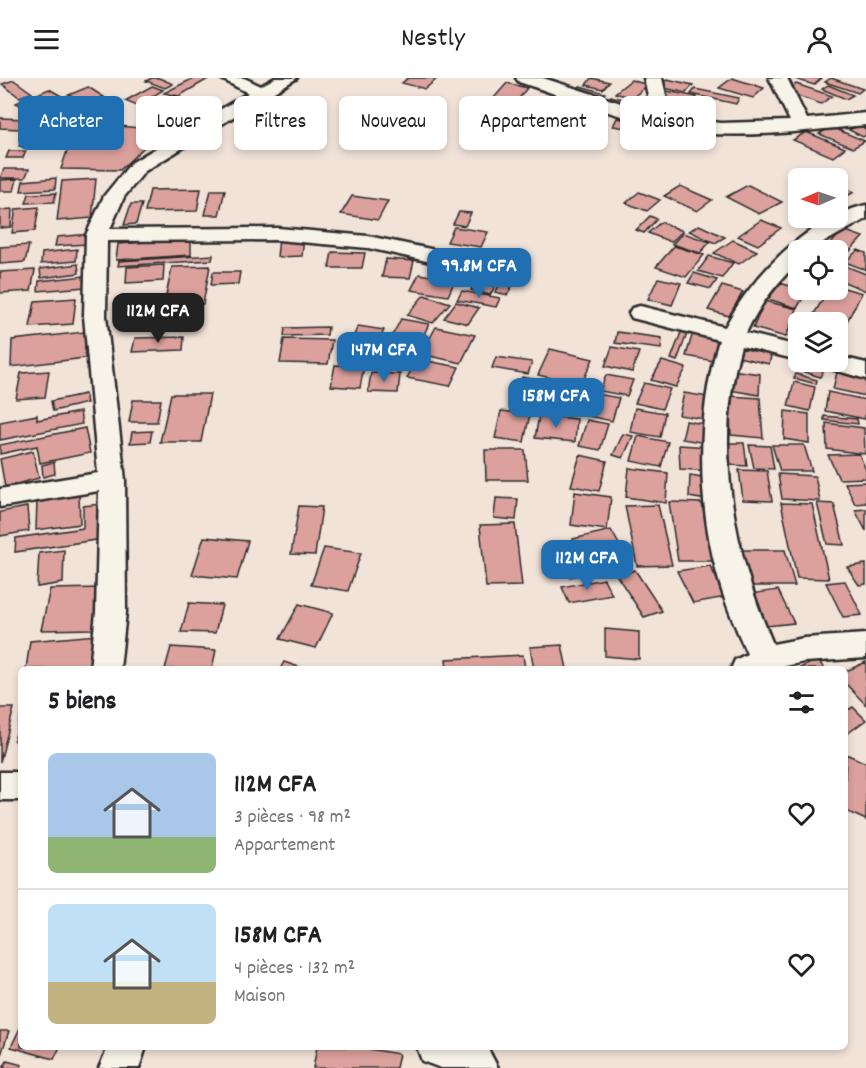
<!DOCTYPE html>
<html lang="fr">
<meta charset="utf-8">
<style>
:root{--surface:#fff;--page:#f6f6f6;--text:#202124;--muted:#757577;--line:#e0e0e0;--accent:#1f6fb2}
body{margin:0;font-family:Dekko,sans-serif;background:var(--page);color:var(--text);height:100vh;display:flex;flex-direction:column;font-size:22px;white-space:nowrap}
*{box-sizing:border-box;margin:0}
p{font-size:20px;color:var(--muted)}
.icon{flex:none;width:33px;height:33px;fill:none;stroke:currentColor;stroke-width:2;stroke-linecap:round;stroke-linejoin:round}
.map{position:relative;flex:1;overflow:hidden}
.side{position:absolute;left:18px;top:588px;width:830px;height:384px;display:flex;flex-direction:column;background:var(--surface);border-radius:9px;box-shadow:0 3px 9px #0003}
.side>*{flex:none}
.guide{position:absolute;left:18px;top:18px;width:831px;height:54px;display:flex;gap:12px}
.needle{width:39px;rotate:268deg}
.controls{position:absolute;left:788px;top:90px;display:grid;gap:12px}
.controls a{display:grid;place-items:center;width:60px;height:60px;border-radius:9px;background:var(--surface);box-shadow:0 3px 9px #0003;font-size:30px}
.price{position:absolute;translate:-50% -51px;padding:0 14px;border-radius:12px;background:var(--accent);color:#fff;font-size:20px;line-height:39px;filter:drop-shadow(0 2px 3px #0008)}
.price::after{content:'';position:absolute;left:50%;top:36px;width:18px;height:14px;margin-left:-9px;background:inherit;clip-path:polygon(0 0,100% 0,50% 100%)}
.price.selected{background:#222;color:#fff}
ul{padding:0;list-style:none}
li{display:flex;align-items:center;gap:18px;height:150px;padding:0 30px}
li+li{border-top:2px solid var(--line)}
li span{display:grid;place-items:center;flex:none;width:168px;height:120px;border-radius:9px;color:#555}
li>.icon{margin-inline-start:auto}
span .icon{width:72px;height:72px;fill:#fffc;stroke-width:1}
li b{font-size:26px}
h2{display:flex;justify-content:space-between;align-items:center;height:72px;padding:0 30px;font-size:26px}
.tag{padding:0 21px;border-radius:9px;background:var(--surface);box-shadow:0 3px 9px #0003;font-size:21px;line-height:54px}
.tag.selected{background:var(--accent);color:#fff}
header{display:flex;justify-content:space-between;align-items:center;height:78px;padding:0 30px;background:var(--surface);font-size:27px;font-weight:600}
.map>svg:first-child{display:block}
.building{fill:#dca19d;stroke:#2b2b2b;stroke-width:1.5}
.lines{fill:none;stroke-linecap:round;stroke-linejoin:round}
.minor-casing{stroke:#2b2b2b;stroke-width:5}
.minor{fill:#f7f3e8;fill-rule:evenodd}
</style>
<header><svg class="icon" aria-label="menu" viewBox="0 0 24 24"><path d="M4 6h16M4 12h16M4 18h16"/></svg>Nestly<svg class="icon" aria-label="person" viewBox="0 0 24 24"><circle cx="12" cy="8" r="4"/><path d="M4 21q1-7 8-7t8 7"/></svg></header>
<div class="map">
<svg width="866" height="990" viewBox="0 0 866 990">
<rect width="100%" height="100%" fill="#f2e3d9"/>
<filter id="ink" filterUnits="userSpaceOnUse"><feTurbulence type="fractalNoise" baseFrequency=".0167" numOctaves="2"/><feDisplacementMap in="SourceGraphic" scale="12" xChannelSelector="R" yChannelSelector="G"/><feConvolveMatrix kernelMatrix="1 2 1 2 8 2 1 2 1" color-interpolation-filters="sRGB"/></filter>
<g filter="url(#ink)">
<path class="building" d="M152,0H159L173,6L165,10L146,3Z
M194,0H210L179,18L164,15Z
M408,0H438L425,11L402,5Z
M591,0L609,4L603,11L586,7Z
M732,0L764,10L753,20L719,10Z
M792,0H822L814,7Z
M831,0L863,11L858,15L825,4Z
M667,1L693,7L686,15L660,9Z
M14,2L32,15L19,19L2,6Z
M631,2L648,7L632,20L615,15Z
M507,5L527,10L515,26L493,21Z
M796,6L832,18L821,26L786,14Z
M828,7L853,17L846,21L822,11Z
M152,8L163,12L137,28L125,23Z
M580,8L605,15L598,21L573,14Z
M88,9L104,19L82,27L66,18Z
M49,11L63,19L30,33L16,25Z
M695,11L739,20L736,26L691,16Z
M667,13L697,19L691,29L661,23Z
M170,17L195,25L180,35L155,27Z
M611,18L637,25L633,28L607,21Z
M526,20L542,23L537,29L521,25Z
M64,21L74,29L64,32L54,24Z
M559,22L586,30L581,33L554,26Z
M275,24L293,29L276,42L259,37Z
M502,27L525,33L513,45L489,39Z
M563,29L586,37L578,43L554,35Z
M529,37L554,47L538,57L513,48Z
M0,40L26,41L19,51L0,50Z
M617,40L648,45L644,53L613,48Z
M108,47L162,52L120,92L61,91L74,52L97,51Z
M859,47L866,51V57L863,59L849,52Z
M831,49L865,63L853,70L819,56Z
M25,54H55L49,68H19Z
M806,54L845,70L833,79L793,62Z
M9,73H26L23,80H6Z
M4,91H29L25,100H0Z
M56,100L55,111L21,113L23,103Z
M17,101L14,113H0V102Z
M96,101L92,140L57,143L62,103Z
M837,106L854,114L837,124Z
M748,107L782,124L759,136L726,119Z
M680,108L712,122L697,133L664,118Z
M201,111L197,133L145,134L150,112Z
M211,112H225L219,137H205Z
M639,114L660,122L647,133L626,125Z
M56,115L54,124L26,125L29,116Z
M352,118L388,123L378,142L341,136Z
M131,126H142L136,146L124,147Z
M39,129L35,153L12,155L16,131Z
M12,131L11,149L0,150V132Z
M459,134L471,135L465,148L453,146Z
M650,138L657,141L644,155L636,152Z
M761,142L781,150L758,167L738,158Z
M661,144L683,153L671,164L648,155Z
M699,147L725,159L715,165L689,153Z
M454,149L488,154L481,169L447,164Z
M843,152L863,159L847,176L828,169Z
M683,155L710,164L700,175L672,166Z
M89,156L88,166L55,168L57,159Z
M279,160H304L302,178L277,179Z
M191,161V177L116,182L118,166Z
M733,162L757,173L739,186L714,175Z
M29,167L25,184L0,186V169Z
M674,168L704,177L686,199L656,189Z
M77,171L76,183L41,186L42,175Z
M858,172L866,175V192L845,184Z
M332,174L365,175L362,190H329Z
M213,177L212,182L118,188L119,183Z
M709,178L733,185L722,200L698,193Z
M386,181L414,183L410,200L382,199Z
M442,185L462,189L455,201L435,197Z
M78,186L79,195L41,200L40,191Z
M164,187L163,203L126,205L127,189Z
M843,187L866,196V213L837,201V193Z
M210,188L203,226L164,227L172,189Z
M468,189L479,191L470,208L459,206Z
M35,192L31,213L0,215V194Z
M213,194H240L238,206L211,207Z
M481,195L501,199L490,217L471,212Z
M694,195L717,202L711,211L688,205Z
M419,196L455,202L448,218L411,212Z
M85,198V209L38,213L39,203Z
M658,200L681,205L672,227L648,221Z
M504,201L515,203L507,217L495,214Z
M780,205L807,213L797,230L768,221Z
M722,208L743,214L729,238L708,232Z
M837,208L862,215L846,245L814,236L828,212H837Z
M462,213L500,220L496,229L457,222Z
M424,217L450,225L433,245L407,237Z
M76,220L73,246L30,249L35,223Z
M765,223L797,231L786,259L753,250Z
M456,224L479,230L468,246L444,240Z
M401,241L429,246L407,290L378,284Z
M358,248L384,252L377,268L351,264Z
M328,249L327,257L284,258L285,250Z
M436,249L475,257L461,285L421,276Z
M683,249L689,250L677,283L671,281Z
M694,251L720,256L713,283L686,278Z
M85,254V280L11,289L12,262Z
M617,254L662,260L661,271L615,265Z
M184,259L183,272L132,274L135,260Z
M284,261L332,262L328,286L280,285Z
M738,263L773,270L769,286L734,278Z
M612,269L639,274L632,294L605,288Z
M550,271L593,281L581,307L538,297Z
M798,277V284L827,285L820,299L792,290Z
M496,279L532,284L528,296L492,290Z
M417,281L459,289L450,308L407,300Z
M662,283L686,290L676,309L651,302Z
M335,287L364,288L360,310L331,308Z
M838,290L866,297V318L833,311Z
M731,292L760,296L759,317L729,312Z
M49,293L45,319L16,321L21,295Z
M371,295L400,296L398,315L368,314Z
M796,296L817,302L816,306L794,300Z
M606,297L633,302L627,318L600,313Z
M522,299L544,303L532,331L511,327Z
M794,304L815,309L810,333L788,328Z
M644,305L670,311L662,331L635,325Z
M581,313L619,320L612,343L573,335Z
M828,314L866,322L865,341L825,333Z
M684,315L709,319L704,341L679,337Z
M85,316L87,325L53,333L51,323Z
M171,316H210L201,364H160Z
M729,318L760,320L763,360L731,357Z
M545,321L563,325L560,333L541,328Z
M133,322H161L157,344H129Z
M635,330L665,335L660,359L630,354Z
M501,333L530,336L524,364L495,360Z
M785,333L809,336V365L784,361Z
M80,334L82,346L0,362V344L37,337V342Z
M539,337L577,341L575,364L535,360Z
M824,338L857,341L858,346L824,342Z
M587,342L608,346L600,372L579,368Z
M686,343L710,347L706,365L682,361Z
M826,345L864,350L865,376L827,371Z
M85,350L90,375L40,385L37,368L0,376V367Z
M152,353L150,364L130,365L132,354Z
M623,356L633,358L623,380L613,377Z
M638,358L668,364L661,389L631,383Z
M728,365H744L747,388L731,387Z
M679,367L709,369L710,393L680,391Z
M749,367L770,368L774,391L754,390Z
M772,367H804L812,393H780Z
M485,372H525L528,402H486Z
M33,373L39,400L5,409L0,381Z
M859,376L866,392V400L839,401L828,377Z
M580,377L607,383L599,413L571,408Z
M54,384L55,396L43,399L42,387Z
M629,390L668,395L666,425L626,419Z
M739,392L767,393L772,423L743,422Z
M778,396L815,398L820,423L782,421Z
M690,397L708,400L707,422L689,419Z
M866,404V425L855,426L845,405Z
M575,414L611,419L607,452L571,447Z
M79,417L80,446L36,452L37,423Z
M496,420L518,421L516,442L494,440Z
M669,424L702,425L713,483H678Z
M781,425L812,426L829,501L797,500Z
M817,425L834,426L844,467L827,466Z
M101,426L102,461L15,474L16,460L83,450V428Z
M658,427L672,487L637,488L625,428Z
M299,428L322,429L315,477L291,476Z
M27,429L29,453L0,458V434Z
M866,431V453L855,432Z
M515,446L522,508L486,509L480,447Z
M611,452L620,468L582,477L573,461Z
M204,459L248,463L237,501L192,497Z
M324,470L361,475L348,513L311,507Z
M64,472L63,505L37,509L39,475Z
M740,472H785L795,508H748Z
M608,477L614,490L570,499L563,486Z
M866,486V506L859,507L847,489Z
M710,488L726,519L693,525L677,493Z
M635,492L662,533L644,539L617,498Z
M604,501L612,517L569,525L562,509Z
M845,503L862,537L843,539L826,505Z
M102,510L94,551L41,552L50,511Z
M778,512L794,545L766,548L750,516Z
M189,525L222,527L215,555L181,554Z
M299,526L333,535L316,570L280,561Z
M605,551L639,554V581L605,578Z
M97,557L93,591H26L30,563Z
M562,567L567,591H534L530,569Z
M171,569L216,572L212,591H165Z
M523,577L525,591H447L446,581Z
M817,582L825,591H798Z
M284,584L305,591H280Z
M866,584V627L844,604V594Z
M853,629L866,642L847,656L844,634Z
M0,630H14L0,684Z
M21,636V663H14Z
M846,676L866,685V742L844,732Z
M21,948V969H60L54,981L11,969Z
M0,953H9L0,980Z
M317,969H357L399,976L396,990H313Z
M7,983L22,987L20,990H3Z"/>
<g class="lines">
<defs>
<path id="minor" d="M220,0H244L261,8L275,0H297L145,93L124,119L110,151L278,150L368,158L507,187L515,189L518,194L515,199L507,201L368,170L278,162L107,163L106,238L125,402L126,534L120,591H90L96,534L99,413L0,429V411L98,395L84,238L86,157L104,118L131,85L248,15Z
M516,0H543L652,35L644,0H662L671,39L721,45L790,43L769,0H787L807,41L866,35V47C811,52 755,60 700,55C638,48 578,23 519,4Z
M866,127V141C848,150 816,172 798,172V184C777,205 758,228 746,255L798,268V282L741,268C713,367 733,474 773,566L804,560L866,556V580L804,584L772,591H731L735,582L747,576C737,552 726,528 719,503C697,427 696,338 719,262L632,240L629,235L632,230L640,228L725,249C753,197 806,142 866,127Z
M837,278L866,285V301L824,289L820,284H837Z
M0,694H21V722H0Z
M108,969H146L139,990H99Z
M417,969H487L498,990H441L422,983Z"/>
</defs>
<use href="#minor" class="minor-casing"/>
<use href="#minor" class="minor"/>
</g>
</g>
</svg>
<div class="controls">
<a><svg class="needle" viewBox="-14 -14 28 28"><path d="M0-13l5 13h-10z" fill="#e53935"/><path d="M0 13l5-13h-10z" fill="#757577"/></svg></a>
<a><svg class="icon" aria-label="locate" viewBox="0 0 24 24"><circle cx="12" cy="12" r="6"/><path d="M12 2v4M12 18v4M2 12h4M18 12h4"/></svg></a>
<a><svg class="icon" aria-label="layers" viewBox="0 0 24 24"><path d="M12 4l9 5-9 5-9-5zM3 14l9 5 9-5"/></svg></a>
</div>
<b class="price" style="left:479px;top:221px">99.8M CFA</b>
<b class="price selected" style="left:158px;top:266px">112M CFA</b>
<b class="price" style="left:384px;top:305px">147M CFA</b>
<b class="price" style="left:556px;top:351px">158M CFA</b>
<b class="price" style="left:587px;top:513px">112M CFA</b>
<div class="guide">
<a class="tag selected">Acheter</a>
<a class="tag">Louer</a>
<a class="tag">Filtres</a>
<a class="tag">Nouveau</a>
<a class="tag">Appartement</a>
<a class="tag">Maison</a>
</div>
<section class="side">
<h2>5 biens<svg class="icon" aria-label="filters" viewBox="0 0 24 24"><path d="M4 7h16M4 17h16"/><circle cx="9" cy="7" r="2"/><circle cx="15" cy="17" r="2"/></svg></h2>
<ul>
<li><span style="background:linear-gradient(#a9c7e8 70%,#8fb573 0)"><svg class="icon" aria-label="home" viewBox="0 0 24 24"><path d="M3 11l9-7 9 7M6 9v11h12V9"/></svg></span><div><b>112M CFA</b><p>3 pièces · 98 m²</p><p>Appartement</p></div><svg class="icon" aria-label="heart" viewBox="0 0 24 24"><path d="M12 20l-8-8c-3-5 5-10 8-4 3-6 11-1 8 4z"/></svg></li>
<li><span style="background:linear-gradient(#bfe0f5 65%,#c2b280 0)"><svg class="icon" aria-label="home" viewBox="0 0 24 24"><path d="M3 11l9-7 9 7M6 9v11h12V9"/></svg></span><div><b>158M CFA</b><p>4 pièces · 132 m²</p><p>Maison</p></div><svg class="icon" aria-label="heart" viewBox="0 0 24 24"><path d="M12 20l-8-8c-3-5 5-10 8-4 3-6 11-1 8 4z"/></svg></li>
</ul>
</section>
</div>
